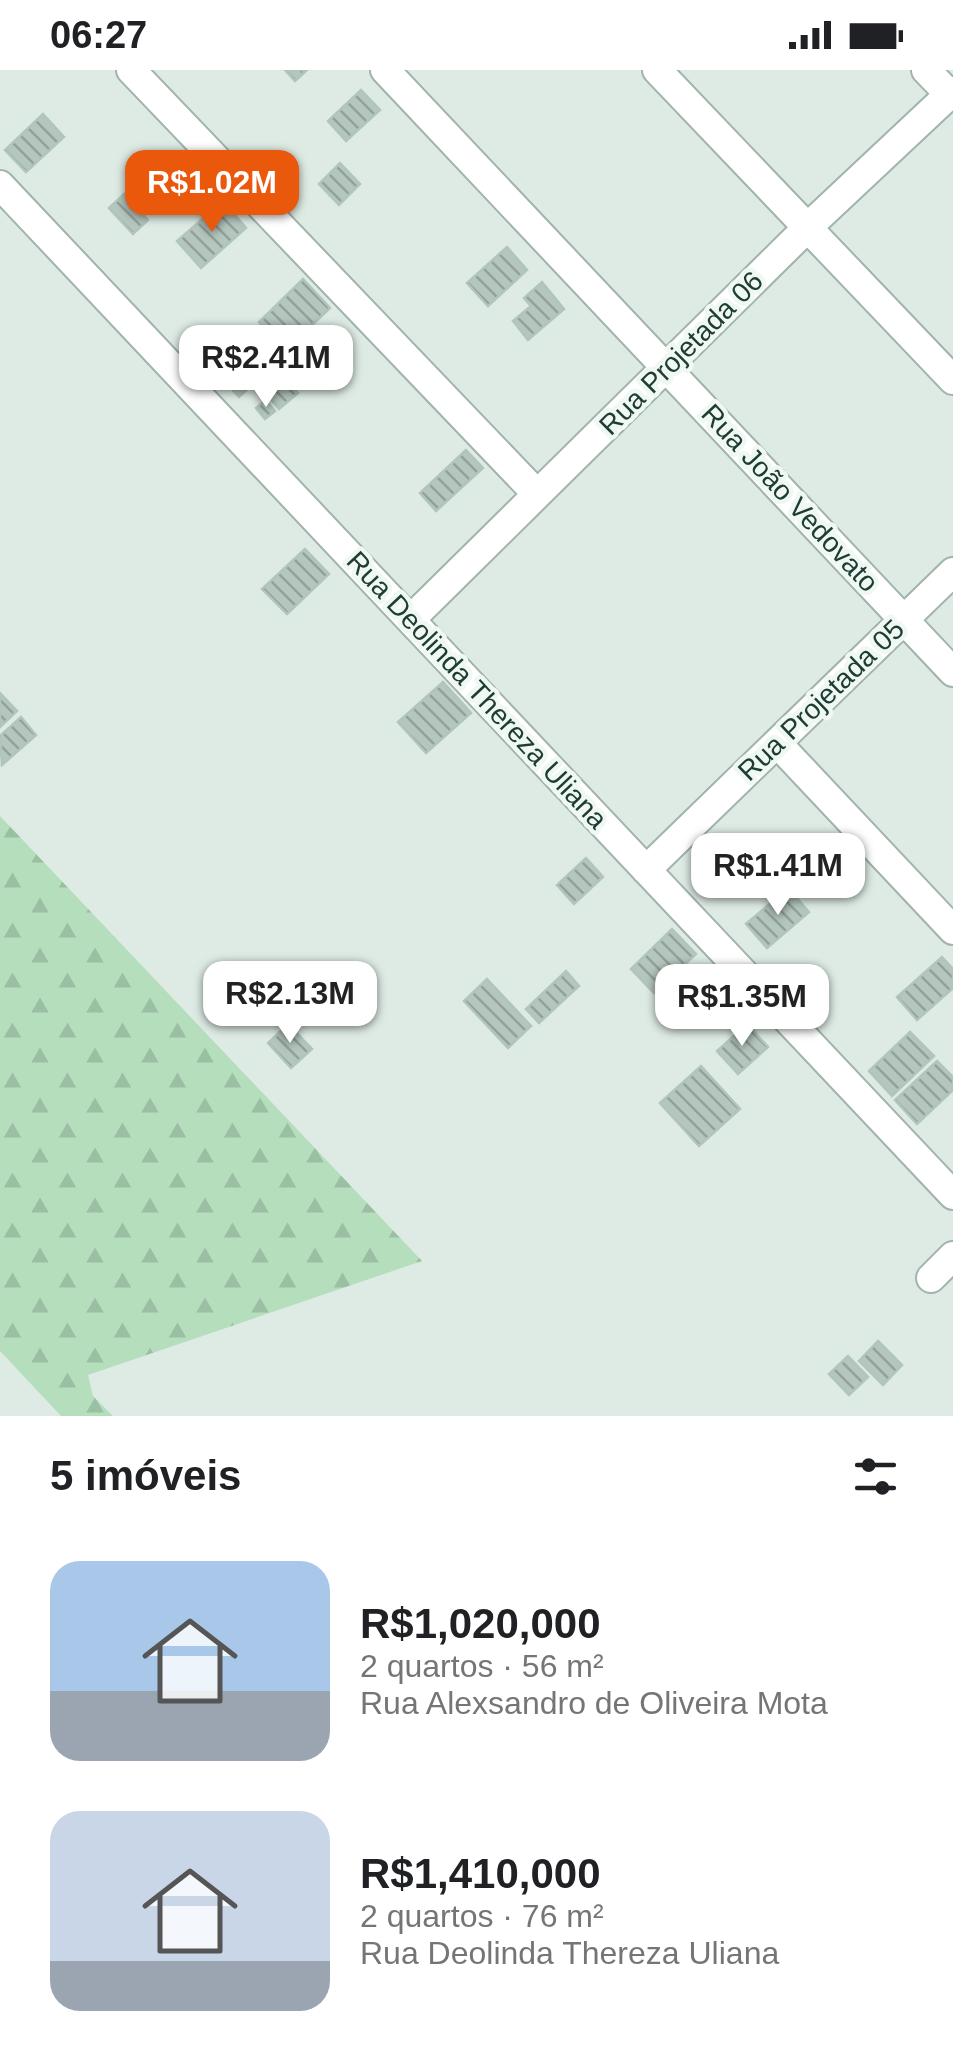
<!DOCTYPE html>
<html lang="pt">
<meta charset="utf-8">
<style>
:root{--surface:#fff;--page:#f2f2f2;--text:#202124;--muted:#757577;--accent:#ea580c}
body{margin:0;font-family:Arial,sans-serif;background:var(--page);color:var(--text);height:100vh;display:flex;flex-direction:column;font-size:38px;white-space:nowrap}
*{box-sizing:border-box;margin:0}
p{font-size:32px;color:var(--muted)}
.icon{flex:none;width:55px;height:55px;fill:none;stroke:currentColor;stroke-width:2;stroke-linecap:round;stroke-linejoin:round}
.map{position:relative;height:1346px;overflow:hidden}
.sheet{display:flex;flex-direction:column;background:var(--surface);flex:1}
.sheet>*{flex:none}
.price{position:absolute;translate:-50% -85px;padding:0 22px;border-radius:20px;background:#fff;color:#222;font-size:32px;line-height:65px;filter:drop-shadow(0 2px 5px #0008)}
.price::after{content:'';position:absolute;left:50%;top:60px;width:30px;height:22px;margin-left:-15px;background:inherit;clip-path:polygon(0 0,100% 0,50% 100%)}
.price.selected{background:var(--accent);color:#fff}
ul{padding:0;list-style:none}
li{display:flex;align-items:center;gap:30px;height:250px;padding:0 50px}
li span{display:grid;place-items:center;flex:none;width:280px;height:200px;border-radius:30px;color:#555}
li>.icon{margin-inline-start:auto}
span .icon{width:120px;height:120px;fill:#fffc;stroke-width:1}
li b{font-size:42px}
h2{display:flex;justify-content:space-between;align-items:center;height:120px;padding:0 50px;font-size:42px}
.status{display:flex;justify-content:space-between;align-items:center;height:70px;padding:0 50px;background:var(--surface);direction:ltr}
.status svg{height:28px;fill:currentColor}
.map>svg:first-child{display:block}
.forest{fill:url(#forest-firs)}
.building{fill:url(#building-back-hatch);stroke:#b0c5bb;stroke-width:2.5}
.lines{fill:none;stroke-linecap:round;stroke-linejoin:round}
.minor-casing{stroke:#a1b3ab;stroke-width:32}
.minor{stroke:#fff;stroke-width:28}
.labels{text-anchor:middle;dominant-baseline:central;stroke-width:9;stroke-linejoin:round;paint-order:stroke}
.street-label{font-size:28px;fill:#1e3c32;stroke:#eff8f3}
</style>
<div class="status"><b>06:27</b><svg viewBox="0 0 49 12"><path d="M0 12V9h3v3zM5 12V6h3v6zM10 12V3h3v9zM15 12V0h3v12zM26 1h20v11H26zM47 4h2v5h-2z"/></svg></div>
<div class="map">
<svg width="953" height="1346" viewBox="0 0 953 1346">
<defs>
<pattern id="forest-firs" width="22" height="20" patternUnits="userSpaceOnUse" patternTransform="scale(2.5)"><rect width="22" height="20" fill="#b5debd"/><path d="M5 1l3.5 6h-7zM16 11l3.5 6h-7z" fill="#9bbfa3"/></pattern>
<pattern id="building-back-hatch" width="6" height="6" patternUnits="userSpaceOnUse" patternTransform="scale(2.5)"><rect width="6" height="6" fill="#b4c6bd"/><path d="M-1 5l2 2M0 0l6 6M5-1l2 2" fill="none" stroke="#92a29a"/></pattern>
</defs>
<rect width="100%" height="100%" fill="#deebe4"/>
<path class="forest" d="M0,746L422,1191L88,1305L93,1326L113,1346H61L0,1281Z"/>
<path class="building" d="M285,0H307L295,11Z
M361,20L380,40L346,71L328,51Z
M43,44L64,67L26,102L5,80Z
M340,93L360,114L339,135L319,114Z
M124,124L148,150L133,164L109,138Z
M223,131L246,158L201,198L177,171Z
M507,177L527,200L488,236L467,213Z
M303,209L330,238L286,280L259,252Z
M542,212L564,239L528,270L513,251L531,236L524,228Z
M249,273L271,297L239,327L217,302Z
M282,305L298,323L279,339L263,321Z
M266,330L275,341L265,349L256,338Z
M466,380L483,398L436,441L420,423Z
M305,479L329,504L287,544L262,519Z
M443,612L471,643L426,683L398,652Z
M0,623L17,641L0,657Z
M21,647L36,665L2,695L0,666Z
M586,788L603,807L574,834L557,815Z
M788,818L809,842L767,878L746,854Z
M672,859L696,884L654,923L631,899Z
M942,887L953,899V918L917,950L897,927Z
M566,901L579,916L539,953L526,939Z
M487,909L531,956L508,978L464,931Z
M288,954L312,979L291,998L268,973Z
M747,954L768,977L738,1004L717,981Z
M910,962L934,986L892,1026L869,1001Z
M937,991L953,1007V1020L917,1054L895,1030Z
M701,996L740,1039L699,1076L660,1033Z
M878,1271L902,1295L883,1315L859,1291Z
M848,1286L868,1307L849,1325L829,1304Z"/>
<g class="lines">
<defs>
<path id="minor" d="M131,0L537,424
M385,0L953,602
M657,0L953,310
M926,0L949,24
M0,115L953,1125
M411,549L807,158L953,21
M777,673L953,860
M646,800L953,502
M931,1208L953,1186"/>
</defs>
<use href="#minor" class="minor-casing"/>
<use href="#minor" class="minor"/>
</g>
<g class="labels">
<g class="street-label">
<text transform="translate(681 283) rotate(-45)">Rua Projetada 06</text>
<text transform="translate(790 428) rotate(47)">Rua João Vedovato</text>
<text transform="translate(477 620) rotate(47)">Rua Deolinda Thereza Uliana</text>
<text transform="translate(821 630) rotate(-44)">Rua Projetada 05</text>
</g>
</g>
</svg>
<b class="price selected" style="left:212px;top:165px">R$1.02M</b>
<b class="price" style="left:266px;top:340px">R$2.41M</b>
<b class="price" style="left:778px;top:848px">R$1.41M</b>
<b class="price" style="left:290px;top:976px">R$2.13M</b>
<b class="price" style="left:742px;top:979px">R$1.35M</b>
</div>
<section class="sheet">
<h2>5 imóveis<svg class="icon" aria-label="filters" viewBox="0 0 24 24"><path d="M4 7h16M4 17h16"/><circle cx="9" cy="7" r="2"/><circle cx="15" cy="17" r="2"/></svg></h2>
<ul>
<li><span style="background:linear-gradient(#a9c7e8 65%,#9aa5b1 0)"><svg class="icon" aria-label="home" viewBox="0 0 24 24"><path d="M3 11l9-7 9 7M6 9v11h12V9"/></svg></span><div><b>R$1,020,000</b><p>2 quartos · 56 m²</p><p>Rua Alexsandro de Oliveira Mota</p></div></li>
<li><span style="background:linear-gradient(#c9d6e8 75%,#9aa5b1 0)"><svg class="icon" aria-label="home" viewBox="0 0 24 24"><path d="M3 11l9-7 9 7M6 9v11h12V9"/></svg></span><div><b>R$1,410,000</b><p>2 quartos · 76 m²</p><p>Rua Deolinda Thereza Uliana</p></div></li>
</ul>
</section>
